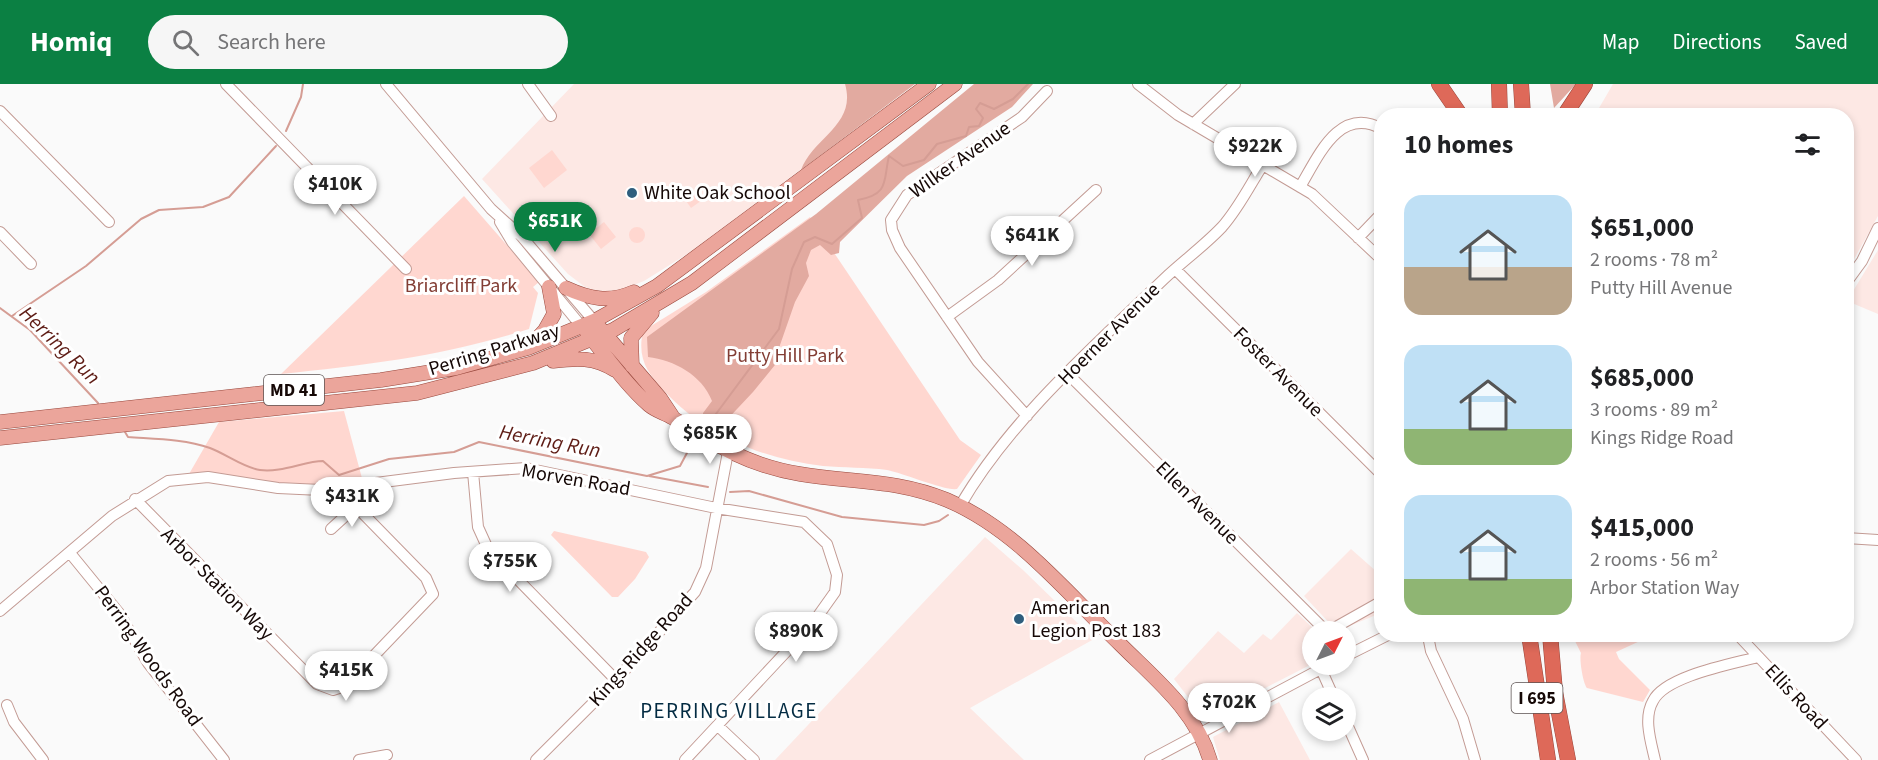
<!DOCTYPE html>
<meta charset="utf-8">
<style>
:root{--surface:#fff;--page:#f6f6f6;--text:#202124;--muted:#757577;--accent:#0b8043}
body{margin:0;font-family:"Source Sans 3",sans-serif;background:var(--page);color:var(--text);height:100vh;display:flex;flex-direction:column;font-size:22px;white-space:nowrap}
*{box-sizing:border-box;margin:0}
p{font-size:20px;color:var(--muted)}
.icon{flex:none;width:33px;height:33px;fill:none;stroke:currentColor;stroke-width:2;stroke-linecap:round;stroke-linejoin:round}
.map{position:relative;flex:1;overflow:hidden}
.details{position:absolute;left:1374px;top:24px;width:480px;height:534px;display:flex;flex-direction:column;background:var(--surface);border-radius:24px;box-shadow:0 3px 9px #0003}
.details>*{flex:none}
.needle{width:39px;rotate:48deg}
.tools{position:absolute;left:1302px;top:537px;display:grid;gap:12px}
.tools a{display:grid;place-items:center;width:54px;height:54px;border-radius:50%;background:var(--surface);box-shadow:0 3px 9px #0003;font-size:30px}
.price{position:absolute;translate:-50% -51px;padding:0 14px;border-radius:21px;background:#fff;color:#222;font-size:20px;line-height:39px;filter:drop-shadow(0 2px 3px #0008)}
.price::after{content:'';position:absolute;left:50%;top:36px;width:18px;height:14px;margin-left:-9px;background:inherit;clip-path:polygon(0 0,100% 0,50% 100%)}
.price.active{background:var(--accent);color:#fff}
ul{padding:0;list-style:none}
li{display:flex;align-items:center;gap:18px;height:150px;padding:0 30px}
li span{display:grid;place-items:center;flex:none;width:168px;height:120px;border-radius:18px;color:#555}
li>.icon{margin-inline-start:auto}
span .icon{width:72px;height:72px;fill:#fffc;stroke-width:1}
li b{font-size:26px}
h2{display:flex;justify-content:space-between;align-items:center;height:72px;padding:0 30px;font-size:26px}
header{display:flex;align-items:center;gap:36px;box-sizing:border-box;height:84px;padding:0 30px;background:var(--accent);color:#fff}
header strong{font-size:28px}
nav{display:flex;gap:33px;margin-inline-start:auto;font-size:21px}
.search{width:420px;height:54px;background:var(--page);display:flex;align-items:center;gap:15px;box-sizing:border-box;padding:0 21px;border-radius:33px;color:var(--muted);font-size:22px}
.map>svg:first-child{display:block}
.built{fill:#fde8e4}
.green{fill:#ffd7d0}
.forest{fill:#e2aaa0}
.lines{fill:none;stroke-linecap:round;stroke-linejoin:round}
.stream{stroke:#d59d94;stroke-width:2}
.minor-casing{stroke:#c39b94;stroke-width:12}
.major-casing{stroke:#98473c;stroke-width:15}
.highway-casing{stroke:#98473c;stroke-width:16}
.minor{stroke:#fff;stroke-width:10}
.major{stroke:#eba59b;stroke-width:14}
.highway{stroke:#de6959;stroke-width:15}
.poi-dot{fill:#2f5e7d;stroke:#fff;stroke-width:2}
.labels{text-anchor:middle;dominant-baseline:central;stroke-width:6;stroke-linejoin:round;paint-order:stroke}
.shield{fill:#fff;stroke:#5b5251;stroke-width:1.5}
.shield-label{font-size:18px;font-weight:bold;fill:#150806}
.street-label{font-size:20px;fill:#150806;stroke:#fff}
.poi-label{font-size:20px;fill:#150806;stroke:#fff;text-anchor:start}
.park-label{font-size:20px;fill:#823d34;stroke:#fff}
.water-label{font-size:21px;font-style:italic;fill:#5e1c15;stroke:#fff}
.neighbourhood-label{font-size:21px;letter-spacing:1.5px;fill:#042c43;stroke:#fff}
</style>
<header>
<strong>Homiq</strong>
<div class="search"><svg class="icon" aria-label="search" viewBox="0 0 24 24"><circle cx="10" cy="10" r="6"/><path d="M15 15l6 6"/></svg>Search here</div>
<nav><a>Map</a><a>Directions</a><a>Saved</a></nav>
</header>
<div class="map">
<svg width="1878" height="676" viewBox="0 0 1878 676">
<rect width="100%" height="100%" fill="#fafafa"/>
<path class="built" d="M574,0H915L692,167L644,197L616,208L602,209L585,203L568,190L482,95Z
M1613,0H1878V132L1847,188L1846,32L1595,31Z
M1878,166V230L1847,217Z
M985,453L1023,486L1094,555L970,624L1024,676H775Z
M1351,465L1377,488L1381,485V529L1337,547L1304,512Z
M1297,529L1316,547L1312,548V580L1205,635L1174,595L1218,547L1244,569L1263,550L1271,556Z
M1279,618L1310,676H1220L1213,653Z"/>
<path class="green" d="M552,66L567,86L544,104L529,84Z
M697,104L705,114L691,124L684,114Z
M464,112L539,198L533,203L538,209L529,245C444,272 368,281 281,290Z
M810,133L960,356L981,371L957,405C945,407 903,389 887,386C866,383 844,384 823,382C763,375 707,352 665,308C647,289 637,274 643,247L706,208Z
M604,138L616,153L601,165L589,150Z
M629 151a8 8 0 1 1 16 0a8 8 0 1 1-16 0Z
M344,327L363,398L313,407L189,390L219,338Z
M554,447L646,468L649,473L635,495L618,513H612L551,451Z
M1575,551H1635L1640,557L1616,568L1619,575L1650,606L1643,618L1587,604C1583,599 1579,575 1581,569L1574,555Z"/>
<path class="forest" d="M845,0H915L801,86C813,53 857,41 845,0Z
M974,0H1033L1012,23L907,92L840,158L839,169L831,171L820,161L811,166L806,179L809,192L795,218L780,261L779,276L753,308L722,341L711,345L703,337V329L712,317C702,291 674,276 648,273L647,253L816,130Z
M1550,0H1576L1554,24Z"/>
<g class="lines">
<path class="stream" d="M286,47L301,13L303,0
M0,224L30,246L98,319
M12,232L86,182L141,135L159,126L203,123L229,113L276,62
M707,342L779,245L792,185L804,158L815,153L832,160L862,134L858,116C890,110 883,97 889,72L903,82L924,76L937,60L966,52L969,43L979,42L983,34L976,25L980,19L994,25L1013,15L1028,0
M125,348L128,353C155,355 184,355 210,364C226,370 244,384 260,386C281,389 305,377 323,377L339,391L389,375L454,368L479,358L647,392L680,382L688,367
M649,392L708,403
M730,408L749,407L842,433L924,441L939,437L948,431"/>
<defs>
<path id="minor" d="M226,0L406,185
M386,0L491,125L522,153L594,237
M528,0L551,32
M1138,0L1178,31L1312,110L1382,176
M0,27L109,138
M1193,40L1235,0
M1300,103C1318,73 1339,21 1382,45
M500,138L512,158L582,243
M0,148L31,180
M1358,154L1382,129
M1175,185L1382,391
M1846,199L1862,177L1878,144
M947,233L998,196L1096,106
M1068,290L1327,548
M1027,332L978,278L900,164L892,146L891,136L907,111L1022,33L1047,7
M473,388L478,443L488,465L616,596
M135,415L317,600L333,606L345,602L433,510L426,494L339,405
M960,422C1009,337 1093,263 1164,195C1183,177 1204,162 1222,143C1238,125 1249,103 1262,82
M331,445L355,423
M1846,454L1878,456
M70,469L119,529L148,579L224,676
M0,527L112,432L168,397L208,393L278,404L321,406L454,389L526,384L716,424L804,438L827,460L837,491L835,508L813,539L685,676
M1327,548L1382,517
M1737,550L1856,676
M1429,557L1431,567L1463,635L1475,676
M1346,572L1390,550
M1321,585L1334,614
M7,621L14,638L43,676
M1346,638L1363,676
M718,642L754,676
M359,676L387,671
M536,676L616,596L695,508L706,484L728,368
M1150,676L1330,580
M1655,676C1651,658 1643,634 1653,617C1665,592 1732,580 1758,573"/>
<path id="major" d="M566,204C590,215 609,219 634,208
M599,243L660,314L672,332
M587,249C607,273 626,301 649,321C656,327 665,329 673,334C715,361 750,382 800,390C853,399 895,395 947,416C1016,445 1067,509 1120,560C1155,595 1196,627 1210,676
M531,261L545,246L554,230L549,203
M553,277C577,274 594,273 615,286
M632,282L631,254L652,229
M0,338L381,296L456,284L528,264L594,237L657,202L929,0
M0,354L417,309L533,279L613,246L692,199L955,0"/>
<path id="highway" d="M1439,0L1461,32
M1499,0L1500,32
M1521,0L1523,32
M1564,32L1585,0
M1529,550L1548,676
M1550,550L1555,608L1568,676"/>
</defs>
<use href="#minor" class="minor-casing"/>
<use href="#major" class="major-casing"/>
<use href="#highway" class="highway-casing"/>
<use href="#minor" class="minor"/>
<use href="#major" class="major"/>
<use href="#highway" class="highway"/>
</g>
<g class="poi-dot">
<circle cx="632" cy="109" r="6"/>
<circle cx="1019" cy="535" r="6"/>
</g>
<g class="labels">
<g class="shield">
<rect x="264" y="291" width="60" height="30" rx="4.5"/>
<rect x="1511.5" y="599" width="51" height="30" rx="4.5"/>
</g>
<g class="shield-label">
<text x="294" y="306">MD 41</text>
<text x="1537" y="614">I 695</text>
</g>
<g class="street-label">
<text transform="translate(960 76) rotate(-35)">Wilker Avenue</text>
<text transform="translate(1109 250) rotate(-45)">Hoerner Avenue</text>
<text transform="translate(494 266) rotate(-17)">Perring Parkway</text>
<text transform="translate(1278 288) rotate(45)">Foster Avenue</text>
<text transform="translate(576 396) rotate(10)">Morven Road</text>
<text transform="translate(1197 419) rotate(45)">Ellen Avenue</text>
<text transform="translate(217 500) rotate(45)">Arbor Station Way</text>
<text transform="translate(641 566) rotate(-48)">Kings Ridge Road</text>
<text transform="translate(148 572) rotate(54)">Perring Woods Road</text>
<text transform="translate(1796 613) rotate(47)">Ellis Road</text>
</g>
<g class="poi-label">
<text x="644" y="109">White Oak School</text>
<text x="1031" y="524">American<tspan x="1031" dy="23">Legion Post 183</tspan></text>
</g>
<g class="park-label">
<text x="461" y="202">Briarcliff Park</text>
<text x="785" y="272">Putty Hill Park</text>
</g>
<g class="water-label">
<text transform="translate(60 261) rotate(44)">Herring Run</text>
<text transform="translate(550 357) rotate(11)">Herring Run</text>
</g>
<g class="neighbourhood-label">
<text x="729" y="627">PERRING VILLAGE</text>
</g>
</g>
</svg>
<div class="tools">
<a><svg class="needle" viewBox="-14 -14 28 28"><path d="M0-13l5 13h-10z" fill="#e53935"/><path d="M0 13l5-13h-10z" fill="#757577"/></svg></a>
<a><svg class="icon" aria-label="layers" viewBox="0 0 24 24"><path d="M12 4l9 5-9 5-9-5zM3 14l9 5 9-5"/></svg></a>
</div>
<b class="price" style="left:1255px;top:94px">$922K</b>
<b class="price" style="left:335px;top:132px">$410K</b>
<b class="price active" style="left:555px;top:169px">$651K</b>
<b class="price" style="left:1032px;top:183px">$641K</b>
<b class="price" style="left:710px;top:381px">$685K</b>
<b class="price" style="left:352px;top:444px">$431K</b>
<b class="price" style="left:510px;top:509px">$755K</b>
<b class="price" style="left:796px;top:579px">$890K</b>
<b class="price" style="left:346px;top:618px">$415K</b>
<b class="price" style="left:1229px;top:650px">$702K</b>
<section class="details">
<h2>10 homes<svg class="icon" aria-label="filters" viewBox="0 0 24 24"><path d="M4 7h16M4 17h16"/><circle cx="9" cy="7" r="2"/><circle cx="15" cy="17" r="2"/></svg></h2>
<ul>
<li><span style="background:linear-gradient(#bfe0f5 60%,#b9a48a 0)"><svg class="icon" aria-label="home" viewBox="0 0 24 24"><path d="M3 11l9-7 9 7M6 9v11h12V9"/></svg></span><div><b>$651,000</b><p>2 rooms · 78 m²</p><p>Putty Hill Avenue</p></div></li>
<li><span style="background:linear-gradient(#bfe0f5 70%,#8fb573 0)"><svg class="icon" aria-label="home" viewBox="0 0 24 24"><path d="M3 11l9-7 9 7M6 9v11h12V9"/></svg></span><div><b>$685,000</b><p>3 rooms · 89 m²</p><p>Kings Ridge Road</p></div></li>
<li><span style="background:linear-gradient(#bfe0f5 70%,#8fb573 0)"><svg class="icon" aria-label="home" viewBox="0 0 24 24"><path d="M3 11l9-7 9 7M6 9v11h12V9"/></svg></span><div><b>$415,000</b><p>2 rooms · 56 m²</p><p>Arbor Station Way</p></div></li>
</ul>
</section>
</div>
